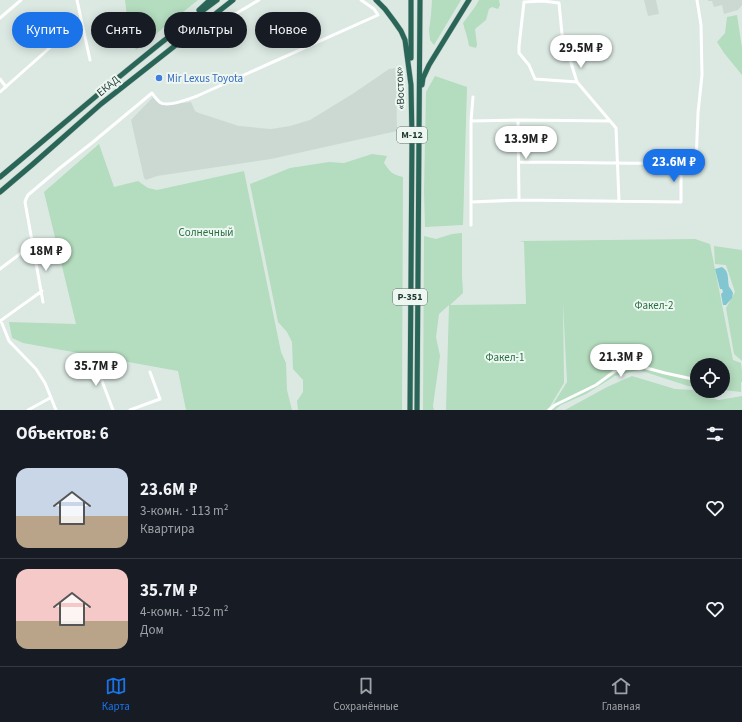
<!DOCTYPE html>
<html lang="ru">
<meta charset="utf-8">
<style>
:root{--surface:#171b24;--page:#242831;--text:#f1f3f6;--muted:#9ea1a6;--line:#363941;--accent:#1a73e8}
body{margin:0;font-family:"Source Sans 3",sans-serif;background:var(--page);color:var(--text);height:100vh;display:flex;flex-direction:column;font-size:15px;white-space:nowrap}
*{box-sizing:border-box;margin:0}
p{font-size:13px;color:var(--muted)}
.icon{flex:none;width:22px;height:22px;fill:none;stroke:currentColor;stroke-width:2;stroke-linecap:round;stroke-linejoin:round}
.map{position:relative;height:410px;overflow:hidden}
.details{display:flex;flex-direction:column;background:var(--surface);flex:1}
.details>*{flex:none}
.guide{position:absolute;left:12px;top:12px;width:400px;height:36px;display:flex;gap:8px}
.controls{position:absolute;left:690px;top:358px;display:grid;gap:8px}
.controls a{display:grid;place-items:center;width:40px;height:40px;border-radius:50%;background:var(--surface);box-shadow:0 2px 10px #0003;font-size:20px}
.price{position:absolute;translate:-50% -34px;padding:0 9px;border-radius:14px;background:#fff;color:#222;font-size:13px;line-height:26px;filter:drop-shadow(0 1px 2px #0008)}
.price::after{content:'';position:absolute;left:50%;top:24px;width:12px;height:9px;margin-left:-6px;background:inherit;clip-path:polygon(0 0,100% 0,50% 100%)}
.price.selected{background:var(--accent);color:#fff}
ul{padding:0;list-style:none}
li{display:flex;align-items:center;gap:12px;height:100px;padding:0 16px}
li+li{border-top:1px solid var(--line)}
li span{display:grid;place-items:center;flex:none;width:112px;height:80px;border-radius:12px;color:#555}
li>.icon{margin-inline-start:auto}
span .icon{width:48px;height:48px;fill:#fffc;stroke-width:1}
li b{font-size:17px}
h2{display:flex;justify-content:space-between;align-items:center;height:48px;padding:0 16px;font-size:17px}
.tag{padding:0 14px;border-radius:18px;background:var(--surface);box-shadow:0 2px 10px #0003;font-size:14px;line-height:36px}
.tag.selected{background:var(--accent);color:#fff}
.tab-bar{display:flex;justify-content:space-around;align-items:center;height:56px;border-top:1px solid var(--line);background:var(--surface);font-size:11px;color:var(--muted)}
.tab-bar a{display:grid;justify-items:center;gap:2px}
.tab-bar .selected{color:var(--accent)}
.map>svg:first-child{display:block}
.built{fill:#cbd9d2}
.green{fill:#b4dcbe}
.water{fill:#81c6d1}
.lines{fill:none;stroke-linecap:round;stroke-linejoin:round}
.highway-casing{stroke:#bcc4c1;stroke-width:6}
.street{stroke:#fff;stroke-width:3}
.highway{stroke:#296658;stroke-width:5}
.shop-dot{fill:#3f7fe0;stroke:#edf6f1;stroke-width:1.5}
.labels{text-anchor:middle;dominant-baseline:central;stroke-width:4;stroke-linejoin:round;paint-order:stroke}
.shield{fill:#edf6f1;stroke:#5c726b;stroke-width:1}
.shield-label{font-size:10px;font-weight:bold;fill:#1e3931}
.shop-label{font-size:11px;fill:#366cbe;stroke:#edf6f1;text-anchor:start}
.street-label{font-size:11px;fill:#1e3931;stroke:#edf6f1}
.park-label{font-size:11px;fill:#277042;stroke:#edf6f1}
</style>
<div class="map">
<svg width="742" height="410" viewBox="0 0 742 410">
<rect width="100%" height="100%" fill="#dce9e3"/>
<path class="built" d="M644,0H656L659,14L648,16Z
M708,0H742V5L738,10L724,14L722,5L714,7L712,1H708Z
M396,68L397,131L271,159L157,176L146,180L144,178L131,120L153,97L158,103L162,105L191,102L195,111L199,113L239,126L271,129L290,126L310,120L354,93L389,69Z"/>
<path class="green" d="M125,0H198L136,50L128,25Z
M432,0H461L434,45L430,40L429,30L431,15Z
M479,0H499L500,5L498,9L492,7L489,9L486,20L475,29L477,45L476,48L469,46C468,38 465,31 463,23L475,7Z
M737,15L742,48V75L724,53L717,42L725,33L727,17Z
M435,76L467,87L463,225L425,227L424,192L426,92Z
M99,144L114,187L138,181L148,188L157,190L244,171L281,352L286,363L287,390L292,410H186L178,371L23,343L12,338L9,322L76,324L44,192Z
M372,154L387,156L384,163C391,173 392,174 403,177L402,410H298L297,401L303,392V380L293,369L292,342L287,332L278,322L250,184L290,168L329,162L344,163Z
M462,233V276L463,293L450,305L526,304L524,242L520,241L695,239L710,244L733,360L741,363L742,372V382H741V392L723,390V365H697V387L688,386L639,370L615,376L586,394L561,405L555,410H552V406L567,382L563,303L564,383L549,408L546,410H446L449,305L439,314L436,337L440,356L433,406L434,410H423L424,236L436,239L452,234Z
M714,246L742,250V361L734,354L726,308L735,292L726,265L715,264Z
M632,376L675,389L694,390L708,398L719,400L742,396V410H565L607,387Z"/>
<path class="water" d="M722,267C730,272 727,279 729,287C730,287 733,293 733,293L732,298L726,305H723L721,294L723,292L722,289H720L715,269Z"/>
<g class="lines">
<defs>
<path id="highway" d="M376,0L385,9L394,21L401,31L405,40L411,85L412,138L410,410
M199,10L210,0
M411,58V0
M422,85L423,78L429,65L469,0
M0,177C72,117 142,55 217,0
M0,192L33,164L101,104L233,0
M417,410L420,0"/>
</defs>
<use href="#highway" class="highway-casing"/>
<path class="street" d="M77,0L90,60
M0,18L21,0
M220,23L259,0
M0,79L6,87
M577,82L535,79L529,65L519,53V46L524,2L543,1L559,3L562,34L577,82L616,128L619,201
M0,92L81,20
M518,120L519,200
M471,121L518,120L610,121
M519,162C578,162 637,164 696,163L698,113L702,75L701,25L697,0
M471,202L519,200L681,202V163
M471,225V121L473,97
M0,269L33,244
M43,302L25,202L26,199L28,195L60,168L93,142L152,93C154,96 158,101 161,103C169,107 189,99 197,96L378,15L374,9L361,0
M0,321L42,291
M1,321L9,341L36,369L45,383L56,410
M94,360L113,410
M28,410L50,398
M130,410L160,399L150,372
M549,410L555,405L596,385L615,371L639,366L665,373L697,380"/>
<use href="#highway" class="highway"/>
</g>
<circle class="shop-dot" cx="159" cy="78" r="4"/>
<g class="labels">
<g class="shield">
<rect x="397" y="127" width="30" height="16" rx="3"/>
<rect x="393" y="289" width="34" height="16" rx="3"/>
</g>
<g class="shield-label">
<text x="412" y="135">М-12</text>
<text x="410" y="297">Р-351</text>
</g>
<g class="shop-label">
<text x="167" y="78">Mir Lexus Toyota</text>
</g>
<g class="street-label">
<text transform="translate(108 86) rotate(-39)">ЕКАД</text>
<text transform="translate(400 88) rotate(-93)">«Восток»</text>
</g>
<g class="park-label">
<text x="206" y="232">Солнечный</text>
<text x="654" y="305">Факел-2</text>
<text x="505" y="357">Факел-1</text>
</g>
</g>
</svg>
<div class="controls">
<a><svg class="icon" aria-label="locate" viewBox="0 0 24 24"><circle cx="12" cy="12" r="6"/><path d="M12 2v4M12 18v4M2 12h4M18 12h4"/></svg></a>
</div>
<b class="price" style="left:581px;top:69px">29.5M ₽</b>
<b class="price" style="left:526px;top:160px">13.9M ₽</b>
<b class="price selected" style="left:674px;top:183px">23.6M ₽</b>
<b class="price" style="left:46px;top:272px">18M ₽</b>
<b class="price" style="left:621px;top:378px">21.3M ₽</b>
<b class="price" style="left:96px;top:387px">35.7M ₽</b>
<div class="guide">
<a class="tag selected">Купить</a>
<a class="tag">Снять</a>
<a class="tag">Фильтры</a>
<a class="tag">Новое</a>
</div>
</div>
<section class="details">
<h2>Объектов: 6<svg class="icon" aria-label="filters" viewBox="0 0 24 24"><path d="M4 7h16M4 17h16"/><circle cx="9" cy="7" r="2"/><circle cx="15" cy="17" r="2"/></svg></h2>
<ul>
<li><span style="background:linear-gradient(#c9d6e8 60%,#b9a48a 0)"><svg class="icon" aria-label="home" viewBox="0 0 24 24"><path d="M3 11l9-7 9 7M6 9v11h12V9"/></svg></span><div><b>23.6M ₽</b><p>3-комн. · 113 m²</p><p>Квартира</p></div><svg class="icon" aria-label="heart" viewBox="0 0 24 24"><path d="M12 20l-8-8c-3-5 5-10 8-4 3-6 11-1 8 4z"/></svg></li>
<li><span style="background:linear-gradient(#f6c9c9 65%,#b9a48a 0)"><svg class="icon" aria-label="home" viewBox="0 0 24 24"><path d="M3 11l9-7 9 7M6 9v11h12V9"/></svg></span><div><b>35.7M ₽</b><p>4-комн. · 152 m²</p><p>Дом</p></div><svg class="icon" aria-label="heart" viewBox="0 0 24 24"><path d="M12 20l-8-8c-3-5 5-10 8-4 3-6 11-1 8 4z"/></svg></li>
</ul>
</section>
<nav class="tab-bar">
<a class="selected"><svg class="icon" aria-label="map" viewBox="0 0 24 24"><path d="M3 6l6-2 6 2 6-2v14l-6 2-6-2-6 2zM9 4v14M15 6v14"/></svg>Карта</a>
<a><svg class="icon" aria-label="saved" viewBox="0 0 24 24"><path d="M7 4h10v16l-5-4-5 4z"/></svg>Сохранённые</a>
<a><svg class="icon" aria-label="home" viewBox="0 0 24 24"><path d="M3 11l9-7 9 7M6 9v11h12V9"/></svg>Главная</a>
</nav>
